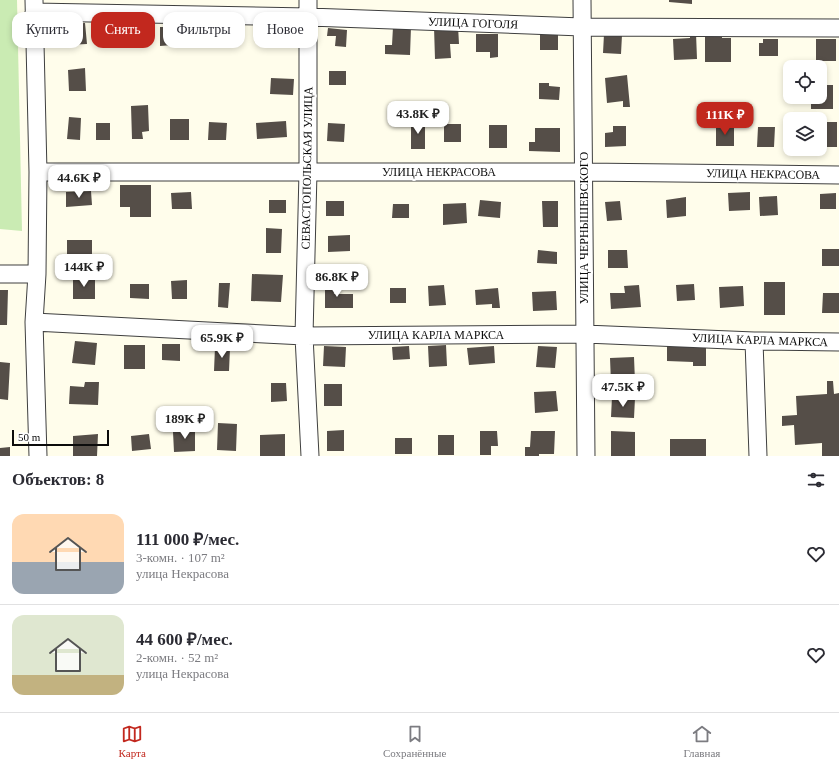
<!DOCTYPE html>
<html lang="ru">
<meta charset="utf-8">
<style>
:root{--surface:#fff;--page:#f2f2f3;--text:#2b2b33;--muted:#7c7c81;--line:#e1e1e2;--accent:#c2281e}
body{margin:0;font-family:"Times New Roman",serif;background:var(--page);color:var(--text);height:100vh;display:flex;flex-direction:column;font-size:15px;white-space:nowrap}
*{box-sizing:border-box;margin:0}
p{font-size:13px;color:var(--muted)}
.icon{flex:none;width:22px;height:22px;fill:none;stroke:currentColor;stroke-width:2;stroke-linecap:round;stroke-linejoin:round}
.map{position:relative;height:456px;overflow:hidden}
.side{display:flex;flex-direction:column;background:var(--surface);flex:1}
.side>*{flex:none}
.top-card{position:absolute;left:12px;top:12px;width:400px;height:36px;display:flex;gap:8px}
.controls{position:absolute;left:783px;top:60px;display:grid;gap:8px}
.controls a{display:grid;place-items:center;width:44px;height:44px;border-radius:8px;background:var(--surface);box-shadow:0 2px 6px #0003;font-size:20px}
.scale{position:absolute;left:12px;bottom:10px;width:97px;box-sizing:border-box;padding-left:4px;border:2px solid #0c0c0c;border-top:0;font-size:11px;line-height:14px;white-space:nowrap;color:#0c0c0c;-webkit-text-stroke:3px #fff;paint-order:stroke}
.price{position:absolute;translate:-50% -34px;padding:0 9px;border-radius:8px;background:#fff;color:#222;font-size:13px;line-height:26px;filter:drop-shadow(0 1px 2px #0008)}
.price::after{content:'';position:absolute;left:50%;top:24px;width:12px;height:9px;margin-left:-6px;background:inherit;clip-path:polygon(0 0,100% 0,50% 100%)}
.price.on{background:var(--accent);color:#fff}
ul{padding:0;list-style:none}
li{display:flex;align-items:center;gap:12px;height:100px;padding:0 12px}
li+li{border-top:1px solid var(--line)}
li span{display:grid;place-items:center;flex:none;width:112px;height:80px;border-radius:12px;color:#555}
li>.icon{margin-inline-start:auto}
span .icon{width:48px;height:48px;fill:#fffc;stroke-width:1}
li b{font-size:17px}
h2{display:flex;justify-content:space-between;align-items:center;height:48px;padding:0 12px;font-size:17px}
.tag{padding:0 14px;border-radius:12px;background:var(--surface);box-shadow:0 2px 6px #0003;font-size:14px;line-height:36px}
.tag.on{background:var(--accent);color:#fff}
.tabs{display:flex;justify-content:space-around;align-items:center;height:56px;border-top:1px solid var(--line);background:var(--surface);font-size:11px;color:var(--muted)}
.tabs a{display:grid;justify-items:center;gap:2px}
.tabs .on{color:var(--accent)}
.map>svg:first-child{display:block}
.green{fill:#caebb3}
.building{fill:#554e48}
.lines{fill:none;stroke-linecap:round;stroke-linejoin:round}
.minor-casing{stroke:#3f3f3f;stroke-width:19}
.minor{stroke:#fff;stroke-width:17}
.labels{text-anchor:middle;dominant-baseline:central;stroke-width:4;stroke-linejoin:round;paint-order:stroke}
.street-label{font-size:12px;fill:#0c0c0c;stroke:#fff}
</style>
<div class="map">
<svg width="839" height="456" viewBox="0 0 839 456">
<rect width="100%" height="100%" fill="#fffdeb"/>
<path class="green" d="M0,0H17L22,231L0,229Z"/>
<path class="building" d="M669,0H692V4L669,2Z
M85,23L87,44L67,45L66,24Z
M458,26L459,44H450L451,58L435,59L434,27Z
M123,27H138V48H123Z
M160,27H172L173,45L160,46Z
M217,27L218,47L200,48L199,28Z
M393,27H411L410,55L385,54V45H392Z
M328,28L347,30L346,47L335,46L336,36H327Z
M269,29L286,30L285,44L268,42Z
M713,31H722V38H731V62H705V37H713Z
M540,32H558V50H540Z
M690,33H696L697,59L674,60L673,39L690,38Z
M476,34H498V57L490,58V52H476Z
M604,34L622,35L621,54L603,53Z
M763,39H778V56H759V43H763Z
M816,39H836V61H816Z
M85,68L86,91H69L68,70Z
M329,71H346V85H329Z
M627,75L630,107H623V101L607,103L605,78Z
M271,78L294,79L293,95L270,94Z
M539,83H549V86L560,87L559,100L539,99Z
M820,85H833V109H811V97H820Z
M148,105L149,131L142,132L143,139H132L131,106Z
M69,117L81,118L80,140L67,139Z
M170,119H189V140H170Z
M286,121L287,137L257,139L256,123Z
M411,121H425V149H411Z
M209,122L227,123L226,140H208Z
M820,122H837V147H820Z
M96,123H110V140H96Z
M328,123L345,124L344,142L327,141Z
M444,124H461V142H444Z
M489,125H507V148H489Z
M613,126H626V146L605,147V133L613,132Z
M716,126H734V146H716Z
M758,127H775L774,147H757Z
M535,128H560V152L529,151V142H535Z
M120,185H151V217H130V207H120Z
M91,191L92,205L66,207V192Z
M191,192L192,209H172L171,193Z
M750,192V210L729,211L728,193Z
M836,193V209H820V194Z
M777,196L778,215L760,216L759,197Z
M686,197V216L667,218L666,200Z
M269,200H286V213H269Z
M480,200L501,202L500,218L478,216Z
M326,201H344V216H326Z
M542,201H558V227H543Z
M620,201L622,220L607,221L605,202Z
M466,203L467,223L443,225V204Z
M393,204H409V218H392Z
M266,228L282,229L281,253H266Z
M350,235V251L328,252V236Z
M67,240H92V258L67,259Z
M822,249H839V266H822Z
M538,250L557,252V264L537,263Z
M608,250H627L628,268H608Z
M252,274L283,275L281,302L251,301Z
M73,278H95V299H73Z
M187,280V299H172L171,281Z
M325,282H333L334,294H353V308H325Z
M764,282H785V315H764Z
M219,283H230L228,308L218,307Z
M130,284H149V299L130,298Z
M694,284L695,300L677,301L676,285Z
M444,285L446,305L429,306L428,286Z
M639,285L641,307L611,309L610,293H625L624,286Z
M743,286L744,306L720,308L719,287Z
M390,288H406V303H390Z
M498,288L500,308H492V304L476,305L475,290Z
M0,290H8L7,325H0Z
M556,291L557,310L533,311L532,292Z
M823,293H839V313H822Z
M75,341L97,343L95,365L72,363Z
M162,344H180V361L162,360Z
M667,344L706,345V366H693V362L667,361Z
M124,345H145V369H124Z
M446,345L447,366L429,367L428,346Z
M324,346L346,347L345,367L323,366Z
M409,346L410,359L393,360L392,347Z
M494,346L495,363L469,365L467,348Z
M538,346L557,347L555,368L536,367Z
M215,347L230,348L229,371H214Z
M634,357L635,382L611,383L610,358Z
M0,362L10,363L8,400L0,399Z
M827,381H833L834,394L839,393V456H822V443L795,445L794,425L782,426V416L797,415L796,396L827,394Z
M85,382H99L98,405L69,404L70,386L84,387Z
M271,383H286L287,401L271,402Z
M324,384H342V406H324Z
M556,391L558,411L535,413L534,392Z
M612,397L635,398L634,418L611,417Z
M218,423L237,424L236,451L217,450Z
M195,426V451L174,452L173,432H186L185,427Z
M344,430V451H327V431Z
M480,431H497L498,446H491V455H480Z
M531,431H555L554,454H539V456H525V447H530Z
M611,431L635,432V456H611Z
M98,434L97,456H73V436Z
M149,434L151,449L132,451L131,436Z
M285,434V456H260V435Z
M438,435H454V455H438Z
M395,438H412V454H395Z
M670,439H706V456H670Z
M10,447V456H0V448Z"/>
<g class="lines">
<defs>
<path id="minor" d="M34,0L38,172L37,274L34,322L38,456
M308,0V172L304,336L310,456
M582,0L586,456
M34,12L309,17L582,27L839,28
M38,172H584L839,175
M0,274H37
M34,322L304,336L585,334L754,341L839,342
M754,341L758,456"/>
</defs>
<use href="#minor" class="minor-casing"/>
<use href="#minor" class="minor"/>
</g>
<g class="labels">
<g class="street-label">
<text transform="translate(473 23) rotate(2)">УЛИЦА ГОГОЛЯ</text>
<text transform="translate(307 168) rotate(-89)">СЕВАСТОПОЛЬСКАЯ УЛИЦА</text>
<text x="439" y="172">УЛИЦА НЕКРАСОВА</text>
<text transform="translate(763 174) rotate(1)">УЛИЦА НЕКРАСОВА</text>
<text transform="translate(584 228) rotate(-90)">УЛИЦА ЧЕРНЫШЕВСКОГО</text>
<text x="436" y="335">УЛИЦА КАРЛА МАРКСА</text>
<text transform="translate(760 340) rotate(2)">УЛИЦА КАРЛА МАРКСА</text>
</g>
</g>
</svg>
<div class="controls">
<a><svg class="icon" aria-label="locate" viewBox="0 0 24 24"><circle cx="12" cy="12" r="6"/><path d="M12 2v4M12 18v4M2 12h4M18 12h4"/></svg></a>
<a><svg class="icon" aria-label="layers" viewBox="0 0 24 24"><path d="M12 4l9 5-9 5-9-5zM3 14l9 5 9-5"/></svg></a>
</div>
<div class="scale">50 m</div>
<b class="price" style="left:418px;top:135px">43.8K ₽</b>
<b class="price on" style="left:725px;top:136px">111K ₽</b>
<b class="price" style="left:79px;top:199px">44.6K ₽</b>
<b class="price" style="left:84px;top:288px">144K ₽</b>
<b class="price" style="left:337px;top:298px">86.8K ₽</b>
<b class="price" style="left:222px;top:359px">65.9K ₽</b>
<b class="price" style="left:623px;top:408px">47.5K ₽</b>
<b class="price" style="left:185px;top:440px">189K ₽</b>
<div class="top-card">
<a class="tag">Купить</a>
<a class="tag on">Снять</a>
<a class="tag">Фильтры</a>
<a class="tag">Новое</a>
</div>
</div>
<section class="side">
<h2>Объектов: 8<svg class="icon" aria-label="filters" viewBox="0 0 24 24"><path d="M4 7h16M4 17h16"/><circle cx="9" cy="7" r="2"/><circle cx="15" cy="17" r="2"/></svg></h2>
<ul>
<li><span style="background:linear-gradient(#ffd9b3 60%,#9aa5b1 0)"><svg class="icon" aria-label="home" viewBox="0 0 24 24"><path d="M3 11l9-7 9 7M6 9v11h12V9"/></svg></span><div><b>111 000 ₽/мес.</b><p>3-комн. · 107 m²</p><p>улица Некрасова</p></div><svg class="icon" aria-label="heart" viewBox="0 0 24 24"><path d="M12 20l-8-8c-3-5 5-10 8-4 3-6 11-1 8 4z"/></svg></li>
<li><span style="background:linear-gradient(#dfe7d0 75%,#c2b280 0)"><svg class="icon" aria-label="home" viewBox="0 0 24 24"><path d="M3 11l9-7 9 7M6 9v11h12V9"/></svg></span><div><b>44 600 ₽/мес.</b><p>2-комн. · 52 m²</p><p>улица Некрасова</p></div><svg class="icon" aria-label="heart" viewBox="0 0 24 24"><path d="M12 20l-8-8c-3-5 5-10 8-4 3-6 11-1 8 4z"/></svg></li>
</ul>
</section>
<nav class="tabs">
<a class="on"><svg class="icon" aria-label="map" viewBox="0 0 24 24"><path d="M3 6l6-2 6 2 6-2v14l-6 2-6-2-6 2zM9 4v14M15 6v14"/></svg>Карта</a>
<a><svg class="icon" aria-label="saved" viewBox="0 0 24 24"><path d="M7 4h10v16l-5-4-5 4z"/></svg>Сохранённые</a>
<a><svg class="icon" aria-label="home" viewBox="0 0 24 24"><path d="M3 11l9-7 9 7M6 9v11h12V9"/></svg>Главная</a>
</nav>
